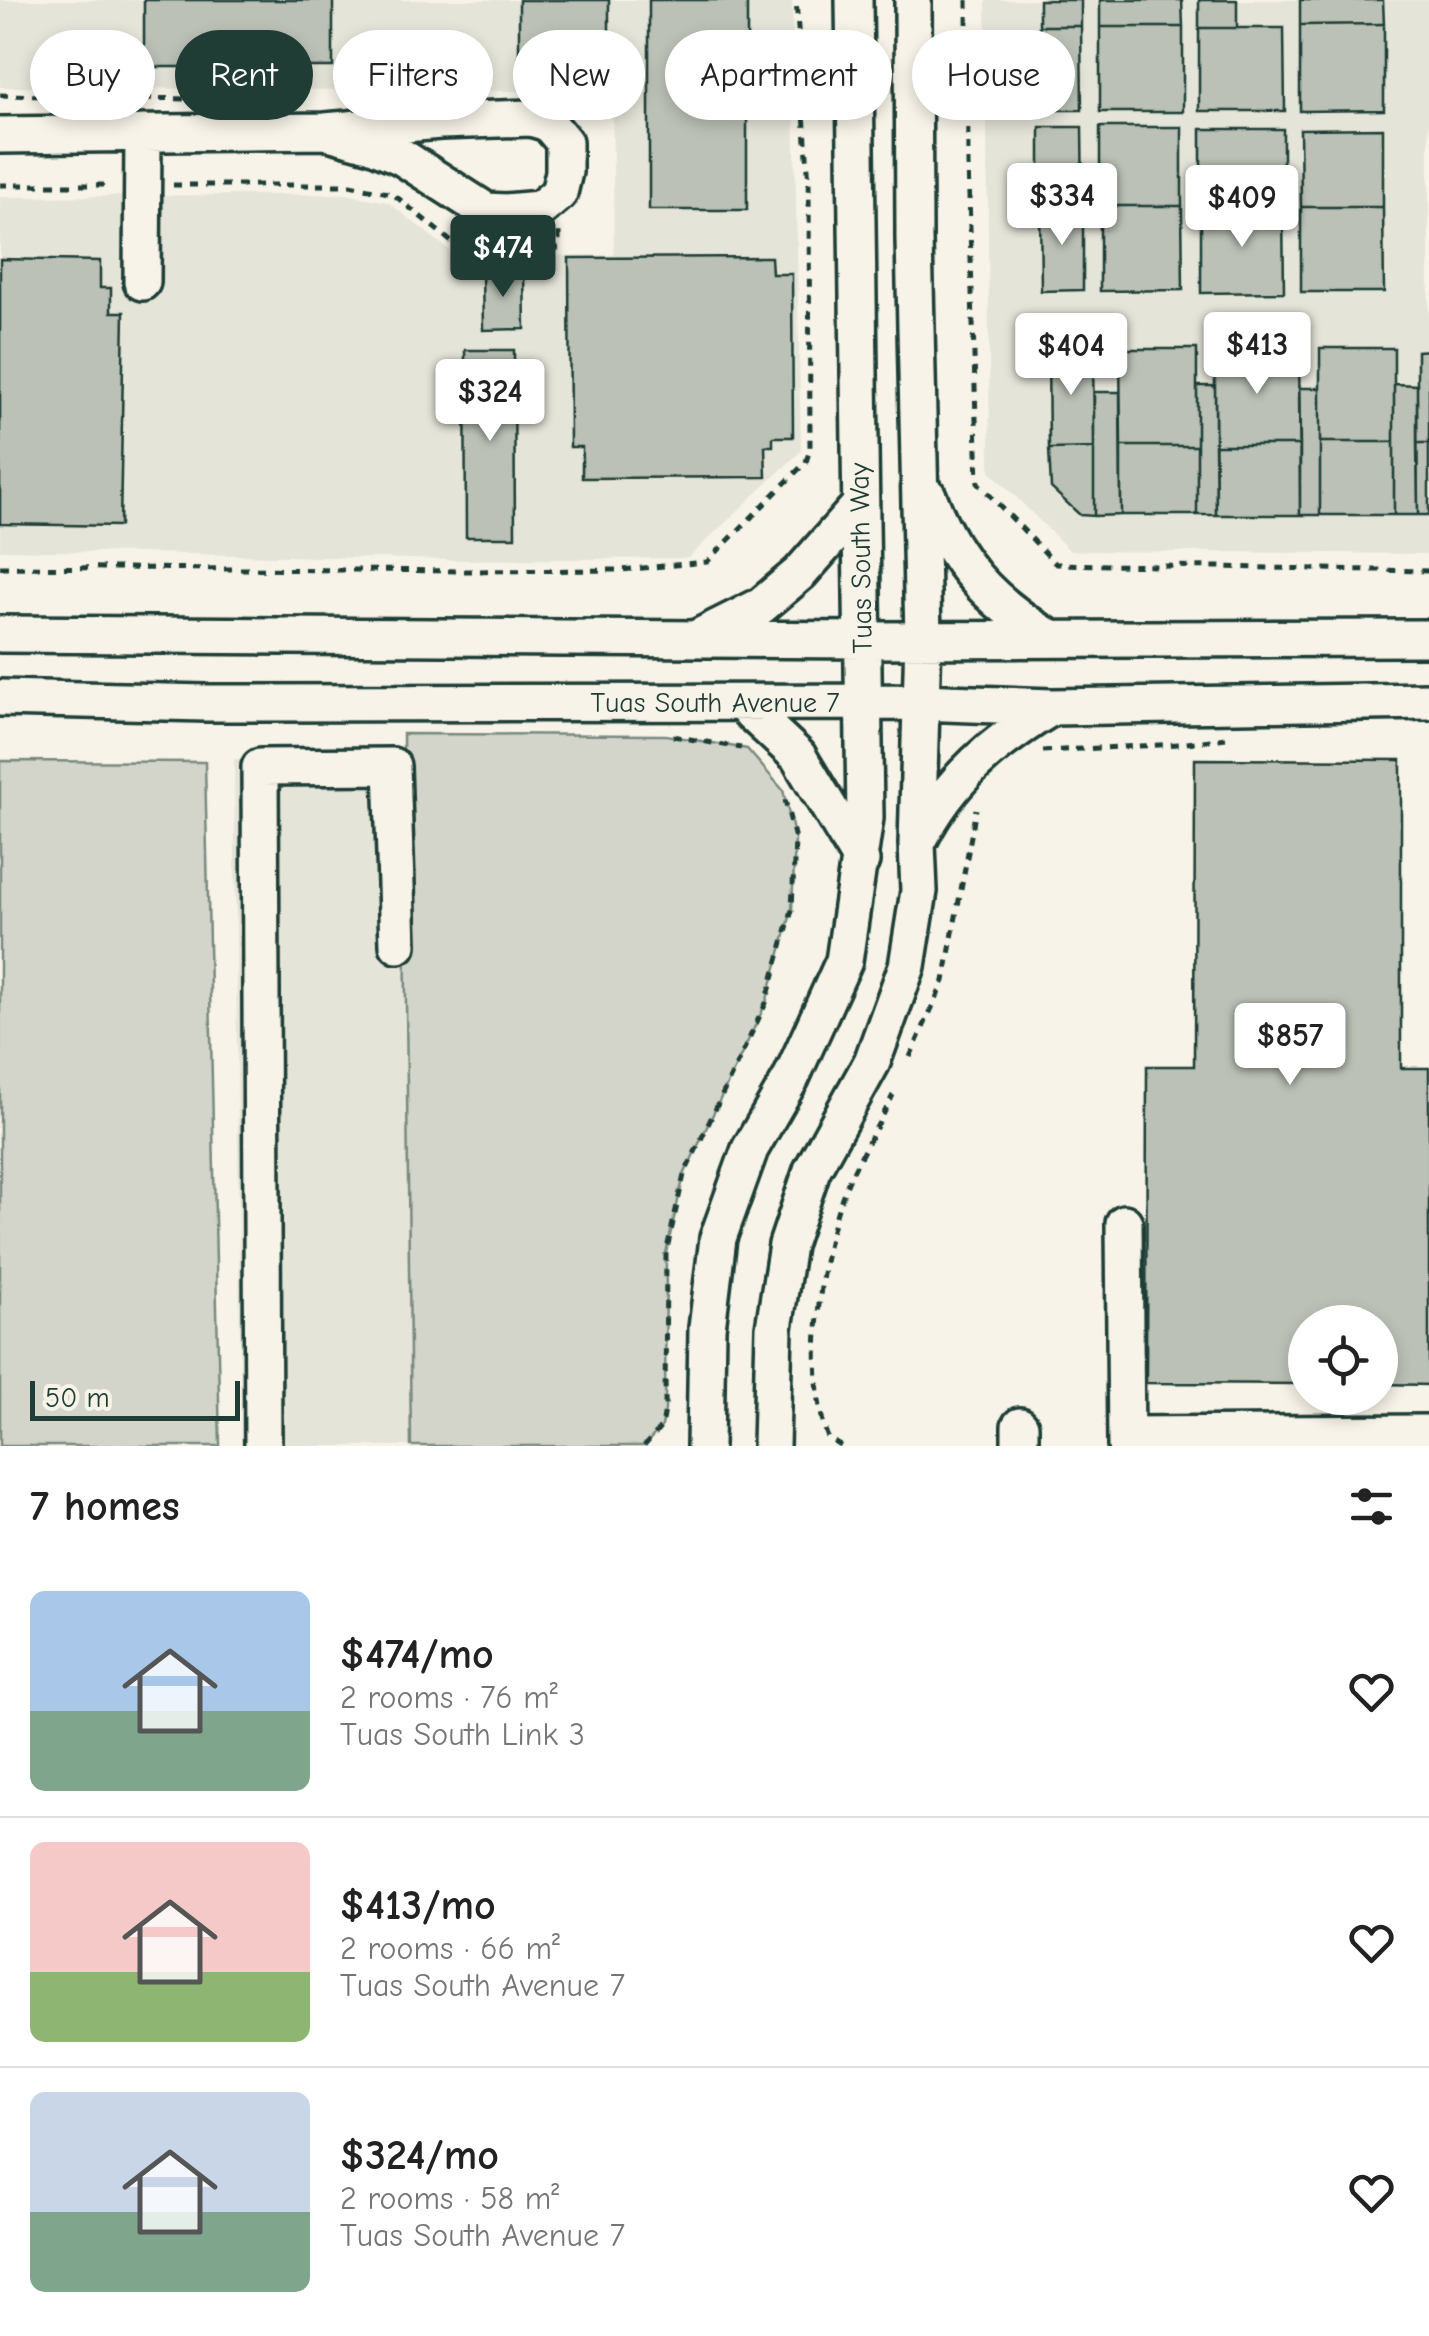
<!DOCTYPE html>
<meta charset="utf-8">
<style>
:root{--surface:#fff;--page:#f2f2f2;--text:#222;--muted:#767676;--line:#e0e0e0;--accent:#1f3d34}
body{margin:0;font-family:"Comic Neue",sans-serif;background:var(--page);color:var(--text);height:100vh;display:flex;flex-direction:column;font-size:38px;white-space:nowrap}
*{box-sizing:border-box;margin:0}
p{font-size:32px;color:var(--muted)}
.icon{flex:none;width:55px;height:55px;fill:none;stroke:currentColor;stroke-width:2;stroke-linecap:round;stroke-linejoin:round}
.map{position:relative;height:1446px;overflow:hidden}
.drawer{display:flex;flex-direction:column;background:var(--surface);flex:1}
.drawer>*{flex:none}
.banner{position:absolute;left:30px;top:30px;width:1370px;height:90px;display:flex;gap:20px}
.controls{position:absolute;left:1288px;top:1305px;display:grid;gap:20px}
.controls a{display:grid;place-items:center;width:110px;height:110px;border-radius:50%;background:var(--surface);box-shadow:0 5px 15px #0003;font-size:50px}
.scale{position:absolute;left:30px;bottom:25px;width:210px;box-sizing:border-box;padding-left:10px;border:5px solid #1f3d34;border-top:0;font-size:28px;line-height:35px;white-space:nowrap;color:#1f3d34;-webkit-text-stroke:8px #f7f3e8;paint-order:stroke}
.price{position:absolute;translate:-50% -85px;padding:0 22px;border-radius:10px;background:#fff;color:#222;font-size:32px;line-height:65px;filter:drop-shadow(0 2px 5px #0008)}
.price::after{content:'';position:absolute;left:50%;top:60px;width:30px;height:22px;margin-left:-15px;background:inherit;clip-path:polygon(0 0,100% 0,50% 100%)}
.price.active{background:var(--accent);color:#fff}
ul{padding:0;list-style:none}
li{display:flex;align-items:center;gap:30px;height:250px;padding:0 30px}
li+li{border-top:2px solid var(--line)}
li span{display:grid;place-items:center;flex:none;width:280px;height:200px;border-radius:15px;color:#555}
li>.icon{margin-inline-start:auto}
span .icon{width:120px;height:120px;fill:#fffc;stroke-width:1}
li b{font-size:42px}
h2{display:flex;justify-content:space-between;align-items:center;height:120px;padding:0 30px;font-size:42px}
.pill{padding:0 35px;border-radius:45px;background:var(--surface);box-shadow:0 5px 15px #0003;font-size:35px;line-height:90px}
.pill.active{background:var(--accent);color:#fff}
.map>svg:first-child{display:block}
.built{fill:#e5e4d9}
.green{fill:#d3d5ca;stroke:#79897f;stroke-width:2.5}
.building{fill:#bbc1b6;stroke:#1f3d34;stroke-width:2.5}
.lines{fill:none;stroke-linecap:round;stroke-linejoin:round}
.minor-casing{stroke:#1f3d34;stroke-width:42}
.path{stroke:#1f3d34;stroke-width:5;stroke-dasharray:8 8;stroke-linecap:butt}
.minor{stroke:#f7f3e8;stroke-width:35}
.labels{text-anchor:middle;dominant-baseline:central;stroke-width:8;stroke-linejoin:round;paint-order:stroke}
.street-label{font-size:28px;fill:#1f3d34;stroke:#f7f3e8}
</style>
<div class="map">
<svg width="1429" height="1446" viewBox="0 0 1429 1446">
<rect width="100%" height="100%" fill="#f7f3e8"/>
<filter id="ink" filterUnits="userSpaceOnUse"><feTurbulence type="fractalNoise" baseFrequency=".01" numOctaves="2"/><feDisplacementMap in="SourceGraphic" scale="20" xChannelSelector="R" yChannelSelector="G"/><feConvolveMatrix kernelMatrix="1 2 1 2 8 2 1 2 1" color-interpolation-filters="sRGB"/></filter>
<g filter="url(#ink)">
<path class="built" d="M0,0H792L801,451L688,558L456,560L0,550V197L345,194L388,202L458,257L614,255L612,92L0,87Z
M986,0H1429V554L1070,551L990,471Z
M404,758L411,1446H241L234,759Z"/>
<path class="green" d="M403,734L666,735L747,749L783,790L795,839L792,910L766,1003L684,1175L666,1253L665,1410L662,1426L644,1446H411Z
M0,761L205,762L220,1446H0Z"/>
<path class="building" d="M144,0H333V67H144Z
M519,0H609V65H519Z
M649,0H747V210H649Z
M1039,0H1081V26H1039Z
M1100,0H1182L1183,27H1100Z
M1199,0H1237V28H1199Z
M1300,0H1383L1384,24L1300,25Z
M1384,24V110L1300,111V25Z
M1039,26H1081L1082,110H1039Z
M1100,27H1183V112H1100Z
M1199,28H1284L1285,111H1199Z
M1040,127H1082L1083,206H1040Z
M1100,127H1182V206H1100Z
M1383,128V207H1301L1300,129Z
M1201,129H1283V208H1201Z
M1040,206H1083V290L1041,291Z
M1100,206H1182L1183,290L1100,291Z
M1301,207H1383L1384,292H1301Z
M1201,208H1283L1284,292L1201,293Z
M771,257L772,274H792L793,437H773V446H765L766,477L582,478V447H570L569,258Z
M0,259L100,261V288H111V312H124L120,526L0,524Z
M482,270H524L525,329L483,330Z
M1093,348L1094,448L1049,449L1048,349Z
M1299,348L1300,445H1215V349Z
M1320,348H1394V442H1320Z
M1120,349H1197V446H1121Z
M465,350H514L515,537H466Z
M1429,350V443H1417V351Z
M1394,384L1417,385L1418,515H1394Z
M1197,386H1215L1216,515H1197Z
M1299,388H1320V515H1300Z
M1094,392H1120L1121,515L1094,516Z
M1320,442H1394V515H1320Z
M1417,443H1429V515H1418Z
M1215,445H1300V515H1216Z
M1121,446H1197V515H1121Z
M1094,448V516L1080,515L1051,488L1049,449Z
M1195,759L1401,760V1068H1429V1385L1380,1384V1322H1305V1384L1146,1383L1147,1066H1194Z"/>
<g class="lines">
<defs>
<path id="minor" d="M0,135L325,131L440,121L531,118L548,123L564,142V172L559,193L540,209L506,212L486,211L402,157L372,144L325,131
M142,282L143,133
M928,496C953,562 990,602 1050,638
M0,634L863,640L1429,638
M701,636L761,606L800,573L860,505
M0,698L206,703L920,702L1052,707L1429,701
M741,703L798,756L861,861
M920,838C950,778 996,741 1052,707
M1124,1223L1126,1446
M1020,1426V1446
M1126,1435L1429,1433
M263,1446L260,767L392,766L398,945
M705,1446L707,1328L718,1238L750,1149L791,1078L844,961L865,818L854,0
M771,1446L774,1328L787,1245L812,1170L872,1062L907,966L919,891L917,844L923,638L914,239L913,0"/>
</defs>
<use href="#minor" class="minor-casing"/>
<path class="path" d="M967,0L968,164L978,483L1056,564L1429,571
M0,95L187,99
M0,185H112
M173,185H350L393,194L465,253L559,248V232
M0,567L467,571L622,570L707,562L806,462L810,449L809,184L796,0
M673,736L741,748
M1043,751L1179,744L1226,738
M910,1057L944,981L976,809
M644,1446L662,1426L665,1410L666,1253L684,1175L766,1003L792,910L795,839L785,800
M841,1446L828,1438C804,1376 820,1245 847,1185C860,1154 879,1125 893,1095"/>
<use href="#minor" class="minor"/>
</g>
</g>
<g class="labels">
<g class="street-label">
<text transform="translate(861 558) rotate(-91)">Tuas South Way</text>
<text x="715" y="703">Tuas South Avenue 7</text>
</g>
</g>
</svg>
<div class="controls">
<a><svg class="icon" aria-label="locate" viewBox="0 0 24 24"><circle cx="12" cy="12" r="6"/><path d="M12 2v4M12 18v4M2 12h4M18 12h4"/></svg></a>
</div>
<div class="scale">50 m</div>
<b class="price" style="left:1062px;top:248px">$334</b>
<b class="price" style="left:1242px;top:250px">$409</b>
<b class="price active" style="left:503px;top:300px">$474</b>
<b class="price" style="left:1257px;top:397px">$413</b>
<b class="price" style="left:1071px;top:398px">$404</b>
<b class="price" style="left:490px;top:444px">$324</b>
<b class="price" style="left:1290px;top:1088px">$857</b>
<div class="banner">
<a class="pill">Buy</a>
<a class="pill active">Rent</a>
<a class="pill">Filters</a>
<a class="pill">New</a>
<a class="pill">Apartment</a>
<a class="pill">House</a>
</div>
</div>
<section class="drawer">
<h2>7 homes<svg class="icon" aria-label="filters" viewBox="0 0 24 24"><path d="M4 7h16M4 17h16"/><circle cx="9" cy="7" r="2"/><circle cx="15" cy="17" r="2"/></svg></h2>
<ul>
<li><span style="background:linear-gradient(#a9c7e8 60%,#7fa58c 0)"><svg class="icon" aria-label="home" viewBox="0 0 24 24"><path d="M3 11l9-7 9 7M6 9v11h12V9"/></svg></span><div><b>$474/mo</b><p>2 rooms · 76 m²</p><p>Tuas South Link 3</p></div><svg class="icon" aria-label="heart" viewBox="0 0 24 24"><path d="M12 20l-8-8c-3-5 5-10 8-4 3-6 11-1 8 4z"/></svg></li>
<li><span style="background:linear-gradient(#f6c9c9 65%,#8fb573 0)"><svg class="icon" aria-label="home" viewBox="0 0 24 24"><path d="M3 11l9-7 9 7M6 9v11h12V9"/></svg></span><div><b>$413/mo</b><p>2 rooms · 66 m²</p><p>Tuas South Avenue 7</p></div><svg class="icon" aria-label="heart" viewBox="0 0 24 24"><path d="M12 20l-8-8c-3-5 5-10 8-4 3-6 11-1 8 4z"/></svg></li>
<li><span style="background:linear-gradient(#c9d6e8 60%,#7fa58c 0)"><svg class="icon" aria-label="home" viewBox="0 0 24 24"><path d="M3 11l9-7 9 7M6 9v11h12V9"/></svg></span><div><b>$324/mo</b><p>2 rooms · 58 m²</p><p>Tuas South Avenue 7</p></div><svg class="icon" aria-label="heart" viewBox="0 0 24 24"><path d="M12 20l-8-8c-3-5 5-10 8-4 3-6 11-1 8 4z"/></svg></li>
</ul>
</section>
